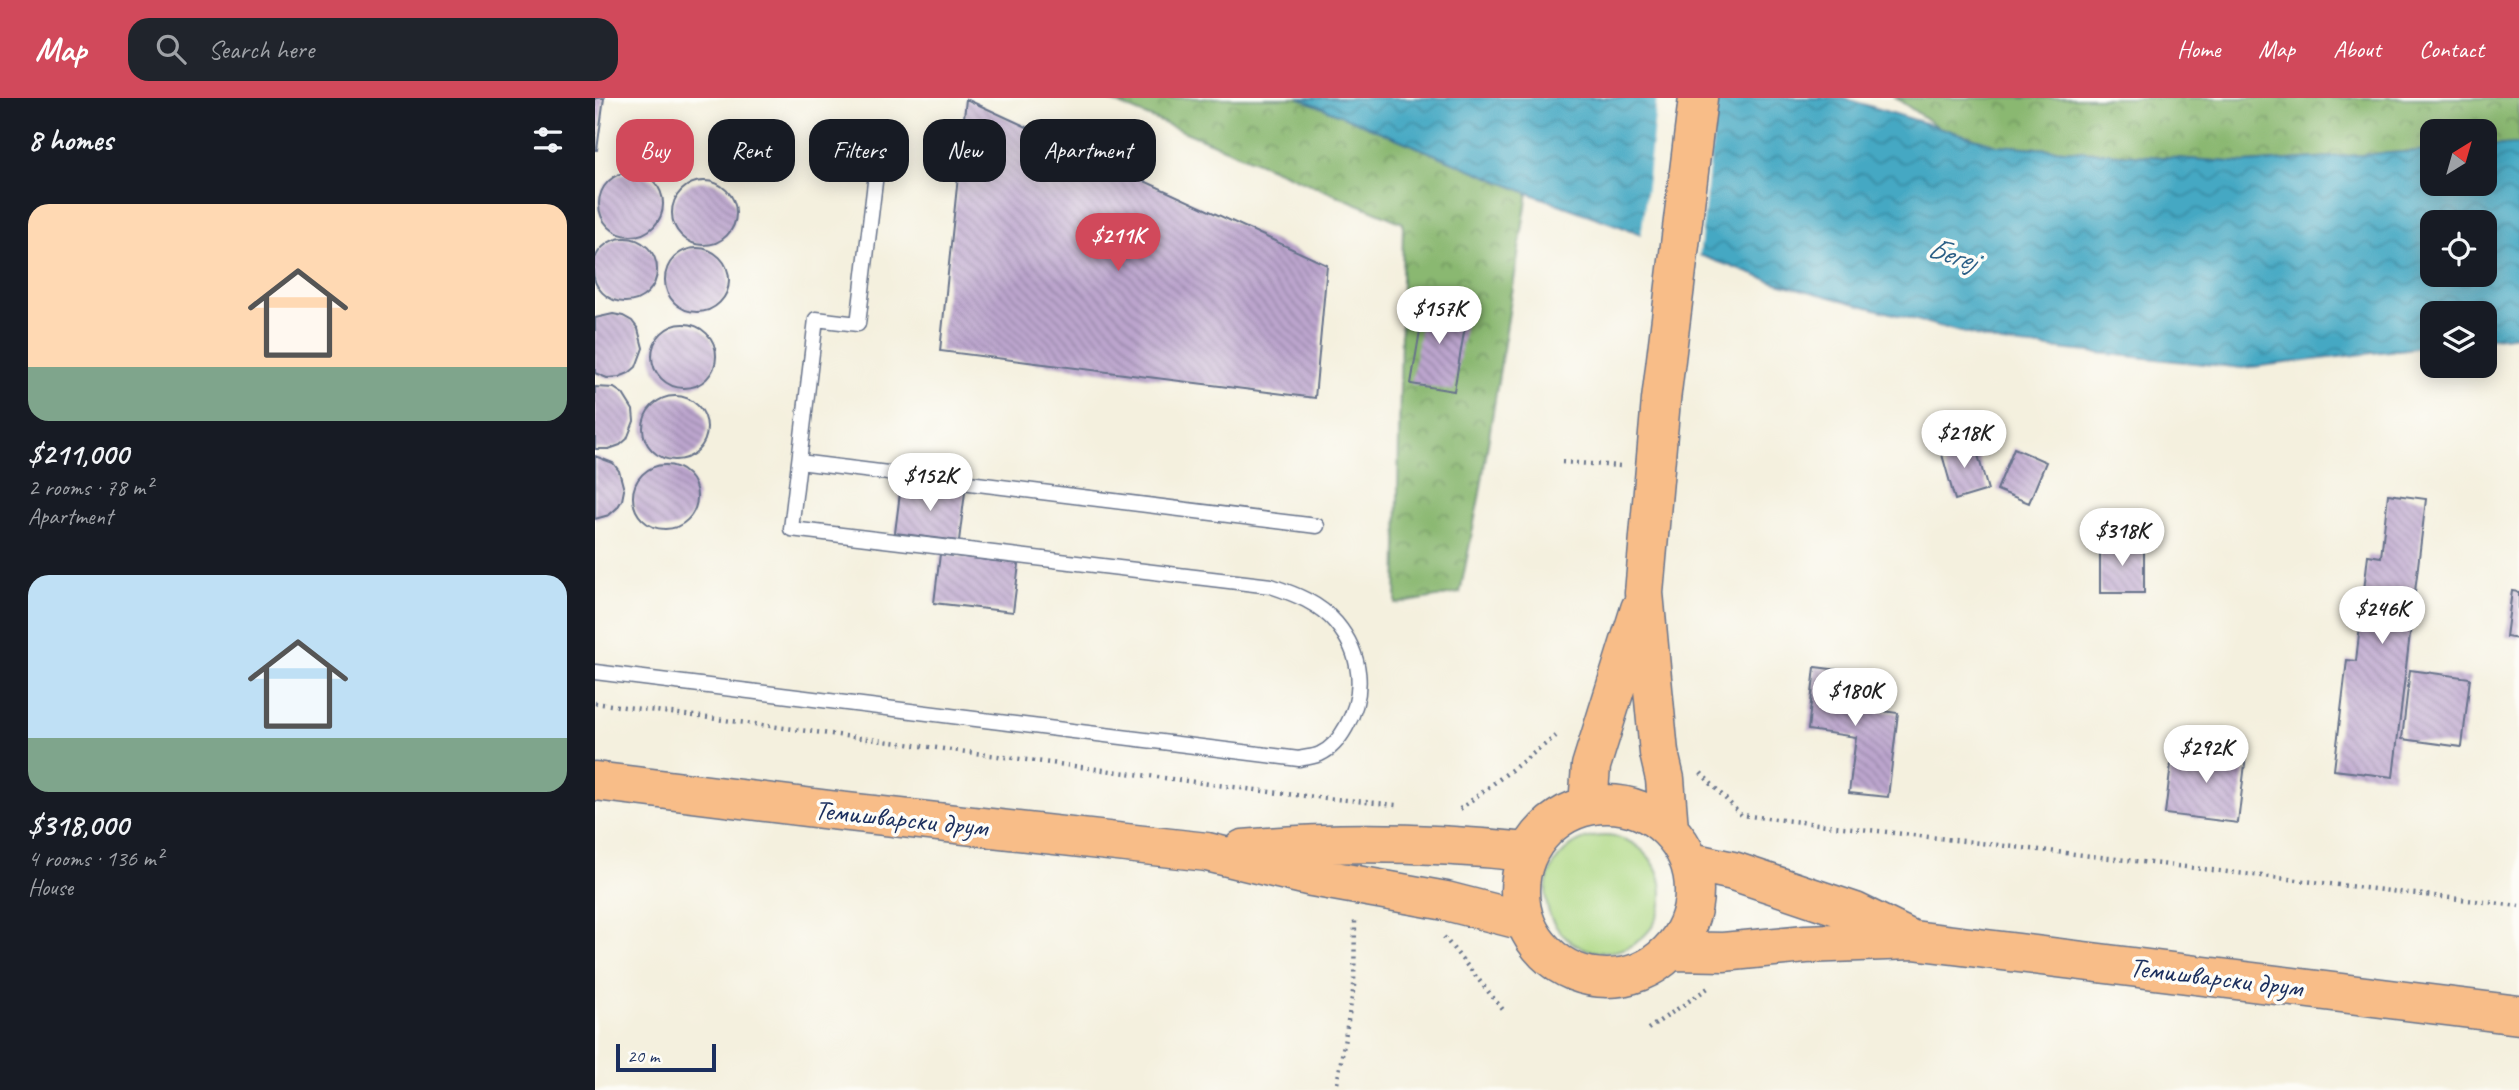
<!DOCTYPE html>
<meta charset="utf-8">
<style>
:root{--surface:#171b24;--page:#20242c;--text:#f1f3f6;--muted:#9ea1a6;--accent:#d1495b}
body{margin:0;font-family:Caveat,sans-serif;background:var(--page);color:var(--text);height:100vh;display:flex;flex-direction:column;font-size:26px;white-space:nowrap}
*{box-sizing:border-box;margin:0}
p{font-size:23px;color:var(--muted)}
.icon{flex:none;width:38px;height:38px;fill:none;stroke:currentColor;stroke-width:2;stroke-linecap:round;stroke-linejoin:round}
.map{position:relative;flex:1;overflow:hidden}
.drawer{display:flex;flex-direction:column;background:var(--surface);width:595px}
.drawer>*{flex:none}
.hud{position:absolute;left:21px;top:21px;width:665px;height:63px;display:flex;gap:14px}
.needle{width:46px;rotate:37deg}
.controls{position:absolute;left:1825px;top:21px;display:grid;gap:14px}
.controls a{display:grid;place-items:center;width:77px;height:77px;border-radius:14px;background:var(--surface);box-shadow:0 4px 18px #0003;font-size:35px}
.scale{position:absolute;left:21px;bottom:18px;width:100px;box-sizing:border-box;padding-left:7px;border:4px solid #1b2f5e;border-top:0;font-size:19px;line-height:24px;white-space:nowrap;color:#1b2f5e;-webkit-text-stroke:5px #fdfcf7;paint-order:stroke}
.price{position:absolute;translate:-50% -60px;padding:0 16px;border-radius:24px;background:#fff;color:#222;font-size:23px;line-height:46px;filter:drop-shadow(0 2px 4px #0008)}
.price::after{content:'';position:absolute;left:50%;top:42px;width:21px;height:16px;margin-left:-10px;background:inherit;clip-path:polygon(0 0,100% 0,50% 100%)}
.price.on{background:var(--accent);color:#fff}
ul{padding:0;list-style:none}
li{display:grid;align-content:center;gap:14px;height:371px;padding:0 28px}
li span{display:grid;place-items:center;height:217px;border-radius:21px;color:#555}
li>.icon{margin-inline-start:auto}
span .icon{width:126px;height:126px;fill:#fffc;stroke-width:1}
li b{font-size:30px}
h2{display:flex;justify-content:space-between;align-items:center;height:84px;padding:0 28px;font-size:30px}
.pill{padding:0 24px;border-radius:21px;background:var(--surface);box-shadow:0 4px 18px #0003;font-size:24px;line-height:63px}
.pill.on{background:var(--accent);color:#fff}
header{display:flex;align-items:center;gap:42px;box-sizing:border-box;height:98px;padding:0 35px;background:var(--accent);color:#fff}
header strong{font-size:33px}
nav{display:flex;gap:38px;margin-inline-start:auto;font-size:24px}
.search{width:490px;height:63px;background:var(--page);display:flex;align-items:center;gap:18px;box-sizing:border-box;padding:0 24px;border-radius:21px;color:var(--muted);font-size:26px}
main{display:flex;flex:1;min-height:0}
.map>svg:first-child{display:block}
.green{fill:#add883;stroke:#648470;stroke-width:2}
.forest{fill:url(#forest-crowns);stroke:#527468;stroke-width:2}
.water{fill:url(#water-waves);stroke:#306c90;stroke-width:2;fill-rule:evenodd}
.pier{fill:#f4f0de}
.building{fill:url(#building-back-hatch)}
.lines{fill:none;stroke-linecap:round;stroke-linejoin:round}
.service-casing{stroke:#67738b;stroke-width:17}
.primary-casing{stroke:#67738b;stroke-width:41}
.path{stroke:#67738b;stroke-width:4.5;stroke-dasharray:2 5;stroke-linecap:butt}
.service{stroke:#fff;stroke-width:14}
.primary{stroke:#f8bd88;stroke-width:38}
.labels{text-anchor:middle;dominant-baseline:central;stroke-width:7;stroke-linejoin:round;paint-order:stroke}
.street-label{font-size:28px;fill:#1b2f5e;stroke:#fdfcf7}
.water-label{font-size:30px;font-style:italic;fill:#2b5f86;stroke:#fdfcf7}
</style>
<header>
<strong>Map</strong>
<div class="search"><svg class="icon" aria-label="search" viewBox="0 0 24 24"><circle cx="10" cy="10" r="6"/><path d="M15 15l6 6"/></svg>Search here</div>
<nav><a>Home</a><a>Map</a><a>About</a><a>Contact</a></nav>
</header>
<main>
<section class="drawer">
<h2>8 homes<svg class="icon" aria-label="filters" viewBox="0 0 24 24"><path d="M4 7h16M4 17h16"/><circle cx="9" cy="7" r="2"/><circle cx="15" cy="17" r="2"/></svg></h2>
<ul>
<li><span style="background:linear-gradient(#ffd9b3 75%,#7fa58c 0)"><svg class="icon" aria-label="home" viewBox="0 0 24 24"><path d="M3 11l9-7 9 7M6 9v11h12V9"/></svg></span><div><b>$211,000</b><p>2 rooms · 78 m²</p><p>Apartment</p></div></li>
<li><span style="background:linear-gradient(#bfe0f5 75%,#7fa58c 0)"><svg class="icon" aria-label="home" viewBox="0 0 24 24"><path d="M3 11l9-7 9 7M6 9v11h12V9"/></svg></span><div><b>$318,000</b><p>4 rooms · 136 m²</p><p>House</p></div></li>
</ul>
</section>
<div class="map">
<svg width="1924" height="992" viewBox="0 0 1924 992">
<defs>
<pattern id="forest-crowns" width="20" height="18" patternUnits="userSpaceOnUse" patternTransform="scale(1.75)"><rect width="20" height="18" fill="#8ab871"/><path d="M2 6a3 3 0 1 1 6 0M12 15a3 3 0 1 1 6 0" fill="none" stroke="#709660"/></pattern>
<pattern id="water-waves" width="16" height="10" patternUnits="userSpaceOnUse" patternTransform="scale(1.75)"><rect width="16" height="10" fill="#44a8c3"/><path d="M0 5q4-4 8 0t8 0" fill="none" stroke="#3889a2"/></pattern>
<pattern id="building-back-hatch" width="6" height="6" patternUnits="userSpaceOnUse" patternTransform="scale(1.75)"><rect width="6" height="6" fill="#bca5cd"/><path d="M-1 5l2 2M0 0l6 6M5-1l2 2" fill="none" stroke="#9887aa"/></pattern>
</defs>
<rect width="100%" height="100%" fill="#fdfcf7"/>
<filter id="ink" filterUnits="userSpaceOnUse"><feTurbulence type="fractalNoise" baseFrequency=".0143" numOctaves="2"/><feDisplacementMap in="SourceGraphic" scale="14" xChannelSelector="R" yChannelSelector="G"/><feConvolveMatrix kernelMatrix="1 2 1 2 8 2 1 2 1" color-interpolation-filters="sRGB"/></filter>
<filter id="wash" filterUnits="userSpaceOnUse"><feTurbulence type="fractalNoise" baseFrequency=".00686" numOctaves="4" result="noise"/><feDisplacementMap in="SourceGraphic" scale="28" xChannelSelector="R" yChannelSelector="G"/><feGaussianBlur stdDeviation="1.57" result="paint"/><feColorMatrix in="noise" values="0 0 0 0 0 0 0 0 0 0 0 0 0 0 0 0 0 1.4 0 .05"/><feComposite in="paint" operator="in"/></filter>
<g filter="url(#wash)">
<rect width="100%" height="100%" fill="#f4f0de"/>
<path class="green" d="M951 796a58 58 0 1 1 116 0a58 58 0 1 1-116 0Z"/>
<path class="forest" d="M509,0H704L933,95L885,395L865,495L801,506L808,125Z
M1301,0H1924V46L1890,48V33H1838L1837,52L1650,65L1402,47L1343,29Z"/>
<path class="water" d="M704,0H1248L1402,47L1650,65L1837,52L1838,86H1890V48L1924,46V237L1890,241V215H1838L1837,248L1648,270L1407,245L1179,184L933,95ZM1838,124H1890V177H1838Z"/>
<path class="pier" d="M1062,0H1122L1104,161L1046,140Z"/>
<g id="blocks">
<path class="building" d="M0,0H9L2,52H0Z
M371,1L732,167L720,300L345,253Z
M4 106a32 32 0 1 1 64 0a32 32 0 1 1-64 0Z
M77 115a32 32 0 1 1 64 0a32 32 0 1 1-64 0Z
M-2 172a32 32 0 1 1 64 0a32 32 0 1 1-64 0Z
M70 182a32 32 0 1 1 64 0a32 32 0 1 1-64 0Z
M830,203L873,211L859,293L816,286Z
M18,216L28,218L37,223L43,231L48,250L41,269L34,275L24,279L12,280L0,275V220Z
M57 258a32 32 0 1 1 64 0a32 32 0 1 1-64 0Z
M0,289L19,290L28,296L38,312L39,323L32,341L25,347L14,351H0Z
M48 330a32 32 0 1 1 64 0a32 32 0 1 1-64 0Z
M1379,343L1393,392L1360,402L1346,353Z
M1419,350L1451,364L1434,405L1402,392Z
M0,358L18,365L24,373L29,392L27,402L22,410L14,417L0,421Z
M38 399a32 32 0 1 1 64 0a32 32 0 1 1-64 0Z
M306,387L370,394L364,443L300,435Z
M1793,396L1831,401L1798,679L1739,672L1752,562L1761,563L1773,457L1786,459Z
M1505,446H1549V495H1505Z
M345,456L424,466L418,514L339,505Z
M1917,493L1924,494V541L1911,539Z
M1220,569L1269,575L1264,610L1303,615L1293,699L1254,695L1261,639L1213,632Z
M1815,572L1875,580L1867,649L1807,641Z
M1578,649L1651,657L1643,725L1570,716Z"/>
</g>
</g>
<g filter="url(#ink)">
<use href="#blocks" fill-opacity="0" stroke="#67738b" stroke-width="2"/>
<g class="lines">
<defs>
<path id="service" d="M204,364L722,428
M0,574L704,661C711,659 719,659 725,656C736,651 745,640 751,629C771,595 767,556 741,525C724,505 700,496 676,488L196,431L221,221L263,226L286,34"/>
<path id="primary" d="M0,683L235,712L612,754L717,779L851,803L929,823
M925 793a87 87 0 1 1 174 0a87 87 0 1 1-174 0Z
M993,707L996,668L1045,511
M1074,731L1070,681L1064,655L1049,495L1066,302L1103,0
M648,751C742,742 839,744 932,754
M1096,764L1138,773L1260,814L1313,840
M1076,853L1128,854L1211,846L1318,842L1924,917"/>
</defs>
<use href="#service" class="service-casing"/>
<use href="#primary" class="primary-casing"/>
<path class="path" d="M967,364L1025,368
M0,605L691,696L801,707
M1106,675L1146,717L1924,808
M865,711L961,638
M849,839L909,913
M1053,931L1113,890
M741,992L759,888L760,823"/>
<use href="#service" class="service"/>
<use href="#primary" class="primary"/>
</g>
</g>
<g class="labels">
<g class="street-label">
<text transform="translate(306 720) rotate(6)">Темишварски друм</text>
<text transform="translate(1621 879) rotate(7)">Темишварски друм</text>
</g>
<g class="water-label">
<text transform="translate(1357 156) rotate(17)">Бегеј</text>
</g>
</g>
</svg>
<div class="controls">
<a><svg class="needle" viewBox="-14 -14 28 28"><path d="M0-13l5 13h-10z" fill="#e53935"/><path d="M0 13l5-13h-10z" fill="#9ea1a6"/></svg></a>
<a><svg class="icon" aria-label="locate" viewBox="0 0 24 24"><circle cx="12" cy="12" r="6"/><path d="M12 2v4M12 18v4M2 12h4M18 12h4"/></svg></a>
<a><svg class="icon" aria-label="layers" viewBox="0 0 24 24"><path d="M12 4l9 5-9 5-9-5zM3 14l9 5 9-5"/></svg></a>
</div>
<div class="scale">20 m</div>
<b class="price on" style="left:523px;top:175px">$211K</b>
<b class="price" style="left:844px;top:248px">$157K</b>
<b class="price" style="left:1369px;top:372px">$218K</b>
<b class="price" style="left:335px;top:415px">$152K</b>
<b class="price" style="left:1527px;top:470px">$318K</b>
<b class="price" style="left:1787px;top:548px">$246K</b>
<b class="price" style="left:1260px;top:630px">$180K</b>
<b class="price" style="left:1611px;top:687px">$292K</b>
<div class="hud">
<a class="pill on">Buy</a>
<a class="pill">Rent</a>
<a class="pill">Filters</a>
<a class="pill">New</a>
<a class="pill">Apartment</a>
</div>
</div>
</main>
